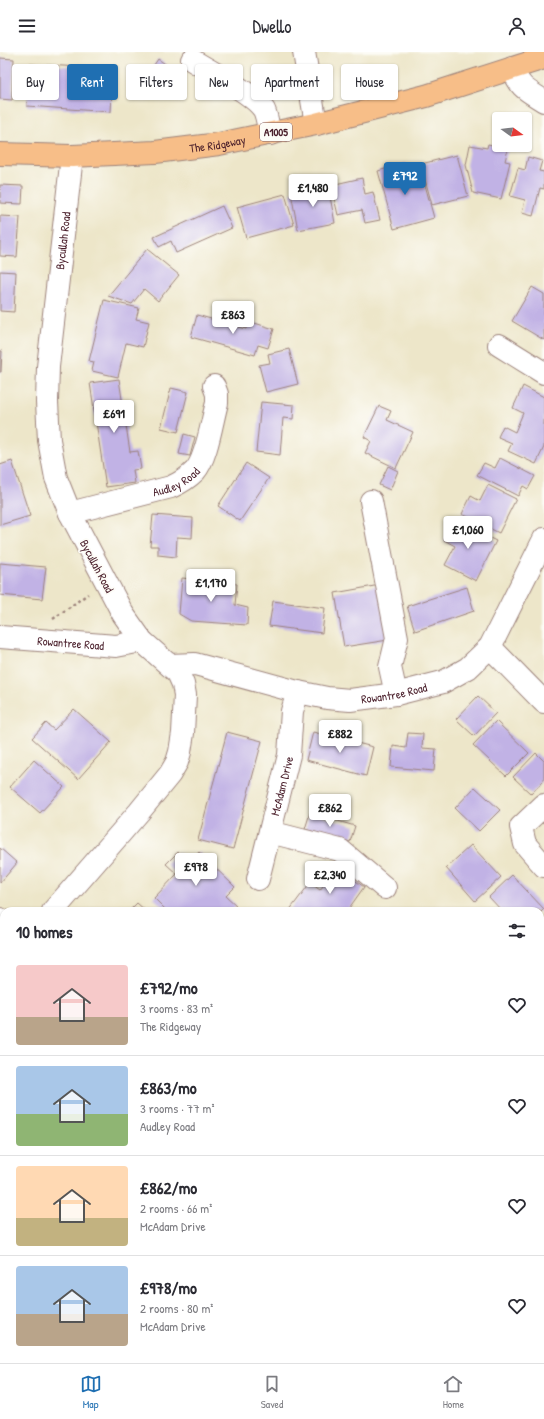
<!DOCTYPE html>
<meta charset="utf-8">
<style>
:root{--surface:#fff;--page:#f7f7f7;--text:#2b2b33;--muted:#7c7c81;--line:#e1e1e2;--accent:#1f6fb2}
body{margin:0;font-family:"Patrick Hand",sans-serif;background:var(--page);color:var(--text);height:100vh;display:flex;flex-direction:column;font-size:15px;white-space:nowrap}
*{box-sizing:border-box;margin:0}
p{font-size:13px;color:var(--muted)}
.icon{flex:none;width:22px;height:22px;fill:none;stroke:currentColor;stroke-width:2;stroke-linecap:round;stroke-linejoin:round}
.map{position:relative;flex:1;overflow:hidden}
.panel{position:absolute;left:0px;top:855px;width:544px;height:456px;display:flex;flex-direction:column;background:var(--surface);border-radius:12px 12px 0 0;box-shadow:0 1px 3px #0004}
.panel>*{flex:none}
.hud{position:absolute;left:12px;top:12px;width:520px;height:36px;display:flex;gap:8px}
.needle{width:26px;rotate:105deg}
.tools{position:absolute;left:492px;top:60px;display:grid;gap:8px}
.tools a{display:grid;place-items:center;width:40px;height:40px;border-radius:4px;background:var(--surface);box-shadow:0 1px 3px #0004;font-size:20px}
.price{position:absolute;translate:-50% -34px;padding:0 9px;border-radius:4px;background:#fff;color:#222;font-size:13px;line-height:26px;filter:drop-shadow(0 1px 2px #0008)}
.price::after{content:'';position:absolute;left:50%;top:24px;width:12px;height:9px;margin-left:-6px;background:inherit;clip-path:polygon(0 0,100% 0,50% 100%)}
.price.active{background:var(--accent);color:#fff}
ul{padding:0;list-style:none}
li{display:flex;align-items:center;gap:12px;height:100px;padding:0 16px}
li+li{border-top:1px solid var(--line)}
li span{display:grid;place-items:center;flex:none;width:112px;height:80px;border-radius:4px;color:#555}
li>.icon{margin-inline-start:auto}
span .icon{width:48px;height:48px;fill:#fffc;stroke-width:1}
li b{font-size:17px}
h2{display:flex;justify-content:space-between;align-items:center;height:48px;padding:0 16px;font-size:17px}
.pill{padding:0 14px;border-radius:4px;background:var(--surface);box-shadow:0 1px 3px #0004;font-size:14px;line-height:36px}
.pill.active{background:var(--accent);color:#fff}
header{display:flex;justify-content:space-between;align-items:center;height:52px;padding:0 16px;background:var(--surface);font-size:18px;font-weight:600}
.tabs{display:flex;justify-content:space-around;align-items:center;height:56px;border-top:1px solid var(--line);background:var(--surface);font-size:11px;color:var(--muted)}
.tabs a{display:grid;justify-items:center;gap:2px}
.tabs .active{color:var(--accent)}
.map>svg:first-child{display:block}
.building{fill:#c1b2e5}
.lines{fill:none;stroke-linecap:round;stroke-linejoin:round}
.minor-casing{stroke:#9c827a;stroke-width:24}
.major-casing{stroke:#9c827a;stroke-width:24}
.path{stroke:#9c827a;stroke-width:2.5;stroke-dasharray:3 3;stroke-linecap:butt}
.minor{stroke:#fff;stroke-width:22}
.major{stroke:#f7be88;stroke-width:22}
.labels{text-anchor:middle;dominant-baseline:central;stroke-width:3.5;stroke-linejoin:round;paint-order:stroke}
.shield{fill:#fdfcf7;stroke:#806168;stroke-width:1}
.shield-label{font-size:11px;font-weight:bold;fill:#4a1f2b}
.street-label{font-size:12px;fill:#4a1f2b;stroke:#fdfcf7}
</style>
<header><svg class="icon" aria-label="menu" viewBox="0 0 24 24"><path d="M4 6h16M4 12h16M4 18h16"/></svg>Dwello<svg class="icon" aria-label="person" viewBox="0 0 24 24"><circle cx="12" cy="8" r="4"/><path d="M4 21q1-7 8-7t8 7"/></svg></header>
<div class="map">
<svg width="544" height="1311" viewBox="0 0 544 1311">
<rect width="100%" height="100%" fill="#fdfcf7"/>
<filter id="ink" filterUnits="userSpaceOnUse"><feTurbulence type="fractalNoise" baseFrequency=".025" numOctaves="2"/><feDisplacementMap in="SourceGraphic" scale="8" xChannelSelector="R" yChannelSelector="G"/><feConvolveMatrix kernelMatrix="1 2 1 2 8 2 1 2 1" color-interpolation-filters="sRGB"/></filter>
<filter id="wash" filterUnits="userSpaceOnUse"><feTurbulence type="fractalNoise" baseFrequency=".012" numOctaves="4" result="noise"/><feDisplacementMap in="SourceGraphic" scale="16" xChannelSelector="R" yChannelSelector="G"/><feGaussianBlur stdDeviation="0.9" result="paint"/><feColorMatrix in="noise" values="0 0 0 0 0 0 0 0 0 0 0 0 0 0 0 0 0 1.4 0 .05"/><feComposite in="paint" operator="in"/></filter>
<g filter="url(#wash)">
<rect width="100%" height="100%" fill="#ede6c9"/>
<g id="blocks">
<path class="building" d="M0,6L14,7L12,48L0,47Z
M158,7L174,18L165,33L148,22Z
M30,12L113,17L111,60L27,54Z
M488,92L508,97L505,109L510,110L501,147L473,141L466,113L470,93L487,96Z
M457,103L468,144L432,153L421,112Z
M528,105L542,109L539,119L544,120V137L540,136L533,164L522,161L525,148L510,144L518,116L525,118Z
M406,111L411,126L422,122L434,166L394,177L378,119Z
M362,126L365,142L373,140L380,168L365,171L362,158L338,163L331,133Z
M0,133L23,134L22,152L0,151Z
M328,134L335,171L298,178L291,141Z
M285,142L294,173L246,186L237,155Z
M222,154L232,176L176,201L171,189L159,195L154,185Z
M0,164L20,165L17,205L0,204Z
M147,197L179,223L158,249L144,237L132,252L108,244Z
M0,219L16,220L14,260L0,259Z
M532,235L544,242V288L512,269Z
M104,248L139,256L136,267L149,270L143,295L126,291L118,325L92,319L94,310L89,309Z
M197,263L246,277L248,269L274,277L268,296L258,293L255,303L191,285Z
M289,297L298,332L266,340L259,313L270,311L268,302Z
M0,299H2L1,320H0Z
M119,327L130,400L138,399L141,417L133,418L135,431L106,435L90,331Z
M523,334L544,345V395L536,412L508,399L512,391L498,385L503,374L515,380L523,361L513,356Z
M171,336L188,340L178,380L161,376Z
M261,350L294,353L293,367L283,366L280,403L256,400Z
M379,354L391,359L387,368L413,380L396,416L365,401L371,389L364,385Z
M184,382L195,385L190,404L179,402Z
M500,406L535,424L528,437L523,434L518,444L477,423L484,411L495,416Z
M12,409L30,464L0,473V413Z
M246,411L269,426L240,469L218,454Z
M388,414L398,419L390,438L379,433Z
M488,433L516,447L499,481L462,462L471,444L480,449Z
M153,463L193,466L192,486L177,485L176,505L158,503V494H150Z
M454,468L496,489L476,529L445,513L455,494L444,488Z
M0,511L46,515L42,547L0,543Z
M182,526L237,532L235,553L248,556L247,573L191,569L179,562Z
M380,533L388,588L344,595L335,541Z
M467,535L474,559L415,579L407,554Z
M273,549L325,556L322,581L269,574Z
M478,644L496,661L474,684L456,667Z
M74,657L111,690L78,727L32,686L46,671L54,678Z
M496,669L529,701L506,724L473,693Z
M227,680L262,689L233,797L198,788Z
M313,680L373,695L366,724L306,708Z
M408,681L423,682L422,696L436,697L434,719L391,715L393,694L406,696Z
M536,701L544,709V728L531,742L513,725Z
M34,708L64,735L40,761L10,735Z
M475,735L500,758L479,779L455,756Z
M310,761L355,774L350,790L305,777Z
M471,793L501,825L475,849L446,816Z
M0,796L17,811L0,831Z
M178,800L189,810L199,800L235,835L226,844L236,853L231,859H167L154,846L177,822L166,812Z
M337,815L364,835L347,859H289L310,831L320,838Z
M512,823L544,857L540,861V859H502L489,845Z
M137,851L146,859H129Z
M544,929V956L540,952V934Z
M540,964L544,968V983L543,985L540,982Z
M4,972V1028L0,1024V977Z
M4,1083V1130L2,1133L0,1131V1088Z
M540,1119L544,1120V1146L540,1145Z
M540,1232L544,1233V1260L540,1259Z
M4,1269V1296L0,1301V1274Z
M70,1307H105L101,1311H66Z
M197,1307H229L226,1311H193Z"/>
</g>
</g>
<g filter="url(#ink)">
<use href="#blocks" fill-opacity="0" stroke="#9c827a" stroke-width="1"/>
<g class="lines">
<defs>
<g id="minor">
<path d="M304,0L316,72"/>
<path d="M192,8C209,19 254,41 264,58C267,64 268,74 270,82"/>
<path d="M512,16C521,37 525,37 544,49"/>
<path d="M499,293L544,321"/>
<path d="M371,449L397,586L390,615L396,642"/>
<path id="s1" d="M70,461L171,435C180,431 188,426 195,419C207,406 212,368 217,351V342L214,334"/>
<path id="s2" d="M0,585L116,594L142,589"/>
<path d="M490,595L544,650"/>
<path id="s3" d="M170,613L195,612L298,640L327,646L350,648L396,642L443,630L468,616L490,595L544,487"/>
<path d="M544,753L521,775L525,792L544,814"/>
<path d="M270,780L340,798L385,836"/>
<path id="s4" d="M258,827L289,703L292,659L298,640"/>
<path id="s5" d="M53,859L139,760L170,722L177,710L180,700L183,681L185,643L183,632L178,621L142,589L123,562L70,461L56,426L49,388L47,350L48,315L72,104"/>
<path d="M0,867L4,871"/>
<path d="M0,920L4,915"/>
<path d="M0,1050L4,1053"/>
<path d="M540,1183L544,1184"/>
<path d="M0,1210L4,1214"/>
<path d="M0,1258L2,1256"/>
<path d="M155,1311L158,1307"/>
</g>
<g id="major">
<path id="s6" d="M0,102L72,104L155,100L219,92L316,72L426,44L544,6"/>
</g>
</defs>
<use href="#minor" class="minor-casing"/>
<use href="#major" class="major-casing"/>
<path class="path" d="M53,567L88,542"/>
<use href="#minor" class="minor"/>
<use href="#major" class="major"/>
</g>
</g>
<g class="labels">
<rect class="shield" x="260" y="71" width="32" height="18" rx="3"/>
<g class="shield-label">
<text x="276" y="80">A1005</text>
</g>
<g class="street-label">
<text stroke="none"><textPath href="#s6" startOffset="218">The Ridgeway</textPath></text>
<text stroke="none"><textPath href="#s5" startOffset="757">Bycullah Road</textPath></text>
<text stroke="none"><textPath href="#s1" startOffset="111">Audley Road</textPath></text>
<text transform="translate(97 514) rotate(62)">Bycullah Road</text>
<text stroke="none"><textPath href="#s2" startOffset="71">Rowantree Road</textPath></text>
<text stroke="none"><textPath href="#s3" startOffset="229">Rowantree Road</textPath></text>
<text stroke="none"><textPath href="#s4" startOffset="96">McAdam Drive</textPath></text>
</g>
</g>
</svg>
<div class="tools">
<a><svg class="needle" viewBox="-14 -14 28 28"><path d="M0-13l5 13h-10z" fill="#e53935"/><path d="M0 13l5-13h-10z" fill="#7c7c81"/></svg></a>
</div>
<b class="price active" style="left:405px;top:144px">£792</b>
<b class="price" style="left:313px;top:156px">£1,480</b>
<b class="price" style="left:233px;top:283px">£863</b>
<b class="price" style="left:114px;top:382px">£691</b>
<b class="price" style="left:468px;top:498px">£1,060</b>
<b class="price" style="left:211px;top:551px">£1,170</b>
<b class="price" style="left:340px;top:702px">£882</b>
<b class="price" style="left:330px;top:776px">£862</b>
<b class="price" style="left:196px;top:835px">£978</b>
<b class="price" style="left:330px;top:843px">£2,340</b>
<div class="hud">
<a class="pill">Buy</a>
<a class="pill active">Rent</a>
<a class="pill">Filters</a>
<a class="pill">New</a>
<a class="pill">Apartment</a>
<a class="pill">House</a>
</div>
<section class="panel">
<h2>10 homes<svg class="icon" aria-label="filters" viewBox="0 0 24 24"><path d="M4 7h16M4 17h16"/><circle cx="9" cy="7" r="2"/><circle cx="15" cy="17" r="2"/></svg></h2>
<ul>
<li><span style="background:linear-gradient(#f6c9c9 65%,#b9a48a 0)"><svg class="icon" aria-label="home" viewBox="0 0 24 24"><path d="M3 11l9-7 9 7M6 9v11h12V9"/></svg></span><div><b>£792/mo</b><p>3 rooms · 83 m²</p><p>The Ridgeway</p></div><svg class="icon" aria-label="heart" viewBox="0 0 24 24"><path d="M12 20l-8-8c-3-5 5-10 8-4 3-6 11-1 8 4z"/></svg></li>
<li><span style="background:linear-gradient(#a9c7e8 60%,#8fb573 0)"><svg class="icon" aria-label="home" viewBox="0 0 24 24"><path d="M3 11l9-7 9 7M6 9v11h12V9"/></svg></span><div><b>£863/mo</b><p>3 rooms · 77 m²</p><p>Audley Road</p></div><svg class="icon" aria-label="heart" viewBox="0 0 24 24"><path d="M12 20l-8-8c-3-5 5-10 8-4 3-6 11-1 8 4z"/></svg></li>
<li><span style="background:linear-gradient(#ffd9b3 65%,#c2b280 0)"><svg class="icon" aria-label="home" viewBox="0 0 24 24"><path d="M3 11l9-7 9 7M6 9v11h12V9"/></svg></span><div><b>£862/mo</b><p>2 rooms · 66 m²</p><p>McAdam Drive</p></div><svg class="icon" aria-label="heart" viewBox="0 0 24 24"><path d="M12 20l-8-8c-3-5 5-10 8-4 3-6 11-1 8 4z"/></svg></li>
<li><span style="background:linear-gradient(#a9c7e8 60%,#b9a48a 0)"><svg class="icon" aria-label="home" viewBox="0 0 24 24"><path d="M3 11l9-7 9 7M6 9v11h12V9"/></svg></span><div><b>£978/mo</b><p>2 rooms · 80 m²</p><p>McAdam Drive</p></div><svg class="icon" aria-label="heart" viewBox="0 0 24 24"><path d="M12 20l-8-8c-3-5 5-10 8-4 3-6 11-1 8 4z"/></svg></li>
</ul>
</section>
</div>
<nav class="tabs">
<a class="active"><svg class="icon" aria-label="map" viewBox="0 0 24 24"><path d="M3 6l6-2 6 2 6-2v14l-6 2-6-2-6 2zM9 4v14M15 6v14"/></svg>Map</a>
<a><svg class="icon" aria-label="saved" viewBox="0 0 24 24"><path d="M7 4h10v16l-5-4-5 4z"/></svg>Saved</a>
<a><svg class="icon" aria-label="home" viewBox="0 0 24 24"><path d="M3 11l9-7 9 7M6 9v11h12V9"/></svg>Home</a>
</nav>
